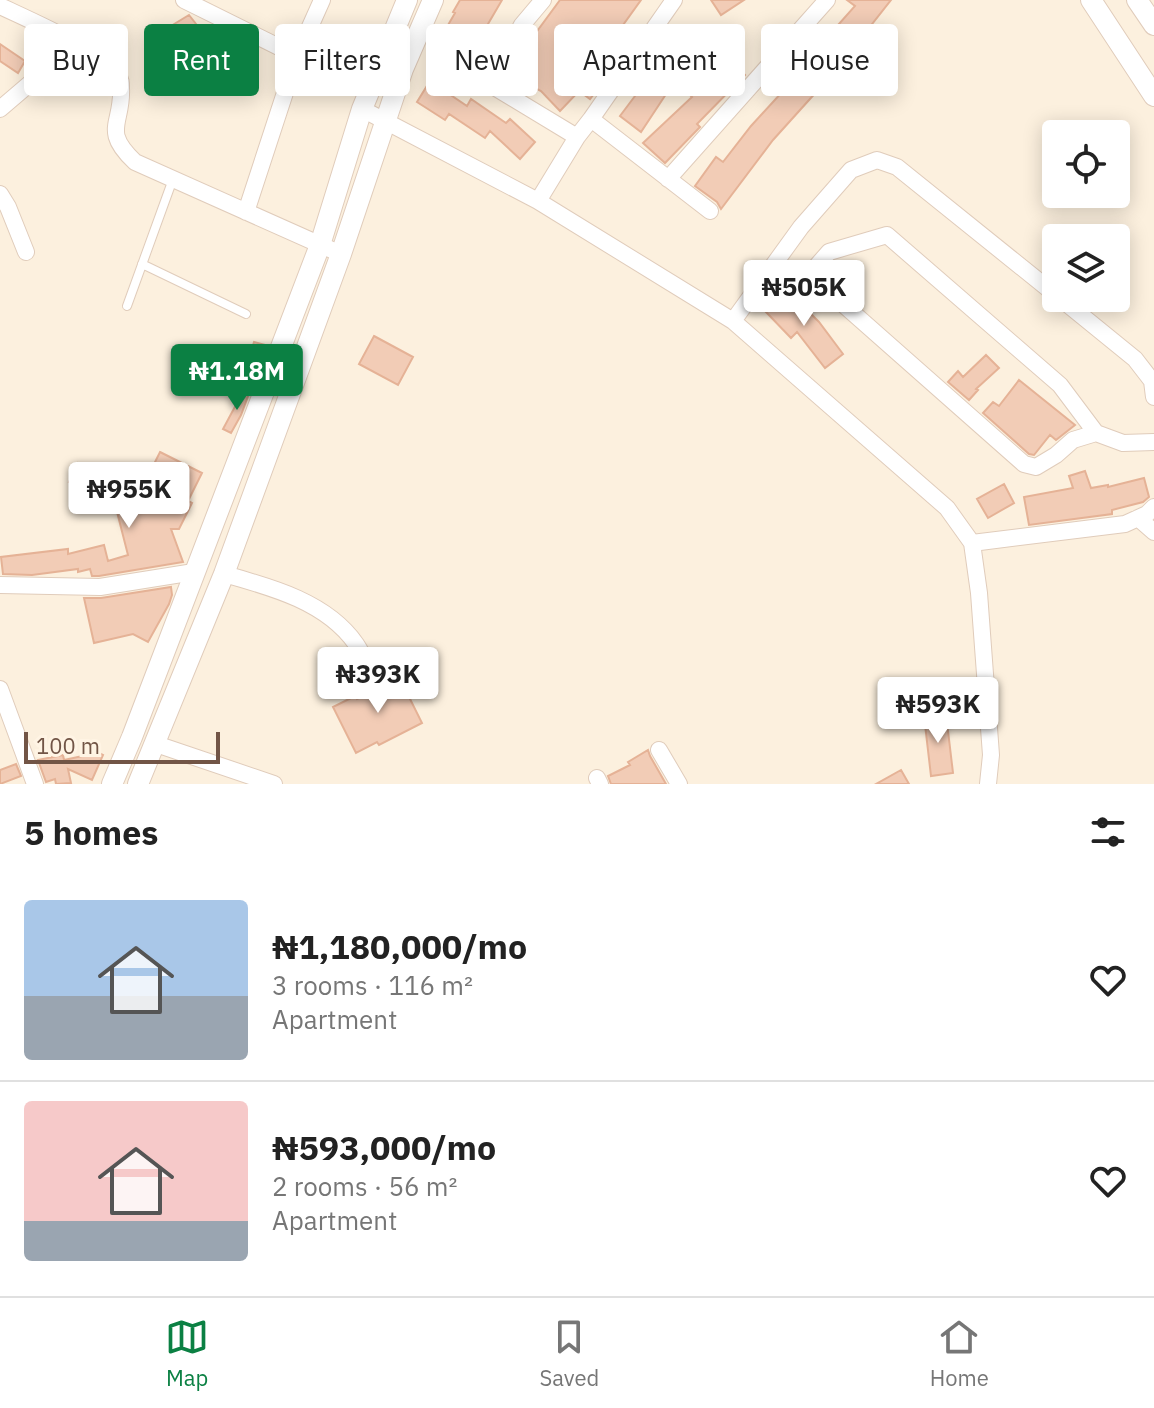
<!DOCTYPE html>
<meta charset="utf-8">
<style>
:root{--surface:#fff;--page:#f2f2f2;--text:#222;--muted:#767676;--line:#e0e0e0;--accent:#0b8043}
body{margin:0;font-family:"IBM Plex Sans",sans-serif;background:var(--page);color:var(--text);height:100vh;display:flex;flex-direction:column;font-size:30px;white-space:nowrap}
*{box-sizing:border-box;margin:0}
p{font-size:26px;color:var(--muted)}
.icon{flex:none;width:44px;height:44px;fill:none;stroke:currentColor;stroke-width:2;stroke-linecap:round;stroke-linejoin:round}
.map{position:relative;height:784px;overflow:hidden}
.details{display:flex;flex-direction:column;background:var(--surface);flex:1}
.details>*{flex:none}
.hud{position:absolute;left:24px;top:24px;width:1106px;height:72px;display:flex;gap:16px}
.controls{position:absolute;left:1042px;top:120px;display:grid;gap:16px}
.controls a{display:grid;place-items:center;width:88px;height:88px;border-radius:8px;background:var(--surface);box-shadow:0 4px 20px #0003;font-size:40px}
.scale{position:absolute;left:24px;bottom:20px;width:196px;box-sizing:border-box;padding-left:8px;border:4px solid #725546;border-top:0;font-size:22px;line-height:28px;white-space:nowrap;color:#725546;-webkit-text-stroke:6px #fff4e4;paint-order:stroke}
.price{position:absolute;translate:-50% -68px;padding:0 18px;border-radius:8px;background:#fff;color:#222;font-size:26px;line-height:52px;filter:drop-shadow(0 2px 4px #0008)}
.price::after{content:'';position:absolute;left:50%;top:48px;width:24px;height:18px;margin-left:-12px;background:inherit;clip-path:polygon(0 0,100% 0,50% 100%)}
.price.selected{background:var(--accent);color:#fff}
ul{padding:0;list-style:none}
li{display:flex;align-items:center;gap:24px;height:200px;padding:0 24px}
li+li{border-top:2px solid var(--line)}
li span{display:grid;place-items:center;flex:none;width:224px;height:160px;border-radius:8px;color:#555}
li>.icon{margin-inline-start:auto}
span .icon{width:96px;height:96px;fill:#fffc;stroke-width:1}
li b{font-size:34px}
h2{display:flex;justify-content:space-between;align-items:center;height:96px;padding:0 24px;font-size:34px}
.tag{padding:0 28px;border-radius:8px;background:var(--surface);box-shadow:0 4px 20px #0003;font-size:28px;line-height:72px}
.tag.selected{background:var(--accent);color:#fff}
.tab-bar{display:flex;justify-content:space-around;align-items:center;height:112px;border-top:2px solid var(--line);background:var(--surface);font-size:22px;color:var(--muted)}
.tab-bar a{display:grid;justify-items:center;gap:4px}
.tab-bar .selected{color:var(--accent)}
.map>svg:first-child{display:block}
.building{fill:#f2ccb6;stroke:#e5b296;stroke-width:2}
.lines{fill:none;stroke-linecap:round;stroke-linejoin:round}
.service-casing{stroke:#e0ccbb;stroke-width:10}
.minor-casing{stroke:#e0ccbb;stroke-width:18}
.tertiary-casing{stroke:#e0ccbb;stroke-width:22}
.service{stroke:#fff;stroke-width:8}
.minor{stroke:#fff;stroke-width:16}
.tertiary{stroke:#fff;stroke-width:20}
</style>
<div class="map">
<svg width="1154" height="784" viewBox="0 0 1154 784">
<rect width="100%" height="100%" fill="#fcf0de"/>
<path class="building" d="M460,0H502L481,36L484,38L464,72L432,53L455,13L453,12Z
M560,0H641L603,53L608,58L586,81L597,90L590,99L579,91L560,111L541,91L510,75L524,49Z
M711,0H744L721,15Z
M847,0H891L850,52L848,50L818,90L773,140L721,209L717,202L695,186L716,157L723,162L751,126L805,67L823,42L855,6Z
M189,15L196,24L172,39L166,29Z
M688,27L705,45L678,72L680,73L641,132L620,116L644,84L668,49L667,48Z
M0,44L25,61L18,73L0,61Z
M725,54L745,75L697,124L700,127L665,163L643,143L692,97L686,91Z
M430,81L467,106L471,99L506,123L510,119L535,142L520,159L490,131L485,138L449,114L445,120L417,102Z
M787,290L819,322L843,354L825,368L797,332L791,338L765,311Z
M374,336L413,357L398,385L359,364Z
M254,342L265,345L258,366L248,363Z
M986,355L999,368L976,389L978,390L969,400L948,382L958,371L963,377Z
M1019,380L1075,425L1056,440L1050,435L1034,455L1029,454L983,413L993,402L999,406Z
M245,388L250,391L241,415L231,433L223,429Z
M160,452L202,473L188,501L192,503L179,529H171L183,562L99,576H92L90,569L78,572V569L32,575L3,574L1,557L68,549V554L104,545L108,561L128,555L116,508L140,503L150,482L146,480Z
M78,463L114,482L105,500L69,482Z
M1085,471L1091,488L1108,485V487L1144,478L1149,497L1143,502L1112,510V514L1029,525L1024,497L1073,488L1069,476Z
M1004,484L1014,503L988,518L977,499Z
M171,587L172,595L169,604L148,642L133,634L94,643L84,598H101Z
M402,677L412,698L410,699L422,723L379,745L377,742L356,753L333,707L355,696L357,699Z
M946,714L953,773L931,776L924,716Z
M93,750L103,755L92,780L68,769L71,783L56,784L55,779L46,782L38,760L63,755L64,760L92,754Z
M648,750L650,756L666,784H611L608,776L630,765L628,762Z
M16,764L21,776L0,784V770Z
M901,770L909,784H876Z"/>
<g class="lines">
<defs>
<path id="service" d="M142,264L246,314
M127,306L173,179"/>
<path id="minor" d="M184,0L297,56
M543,0L522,25L493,77V82L496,88L577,137
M0,6C27,19 105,52 118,76C121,80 121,82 121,88C123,124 101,130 135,162L341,254
M0,109L76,44
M362,109L538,201L733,321L947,508L972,543L979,593L991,755L988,784
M591,119L710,211
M668,179L827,0
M0,194L8,207L26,252
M538,201L577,137L591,119L674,0
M246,212L297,56L322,0
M1060,298L1135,359L1152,381L1154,397
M733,321L801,227L851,170L877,160L897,167L1056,295
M1096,433L1073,440L1056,455L1036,467L1024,464L818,282L815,268L829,252L887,235L1060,385L1096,433L1123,443L1154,442
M1138,518L1154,532
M972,543L1125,524L1147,514L1154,507
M224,574C271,587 327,602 356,644C363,654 368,667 373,678
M0,585L100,587L194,572
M0,689L35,784
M156,744L274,784
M659,750L679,784
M597,778L600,784"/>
<path id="tertiary" d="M1091,0L1154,96
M1137,0L1154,25
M112,784L132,737L320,245L362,109L407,0
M138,784L224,574L341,254L403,69L433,0"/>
</defs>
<use href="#service" class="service-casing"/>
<use href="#minor" class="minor-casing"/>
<use href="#tertiary" class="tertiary-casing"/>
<use href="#service" class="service"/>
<use href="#minor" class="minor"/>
<use href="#tertiary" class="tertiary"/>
</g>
</svg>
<div class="controls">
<a><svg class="icon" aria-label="locate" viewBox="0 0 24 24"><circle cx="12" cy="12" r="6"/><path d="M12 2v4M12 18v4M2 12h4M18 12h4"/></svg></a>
<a><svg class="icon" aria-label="layers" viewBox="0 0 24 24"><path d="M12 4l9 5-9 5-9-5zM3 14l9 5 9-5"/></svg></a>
</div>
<div class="scale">100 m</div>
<b class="price" style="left:804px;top:328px">₦505K</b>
<b class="price selected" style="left:237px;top:412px">₦1.18M</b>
<b class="price" style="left:129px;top:530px">₦955K</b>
<b class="price" style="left:378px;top:715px">₦393K</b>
<b class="price" style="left:938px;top:745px">₦593K</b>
<div class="hud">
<a class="tag">Buy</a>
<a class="tag selected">Rent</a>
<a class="tag">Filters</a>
<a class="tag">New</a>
<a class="tag">Apartment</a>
<a class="tag">House</a>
</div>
</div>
<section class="details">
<h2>5 homes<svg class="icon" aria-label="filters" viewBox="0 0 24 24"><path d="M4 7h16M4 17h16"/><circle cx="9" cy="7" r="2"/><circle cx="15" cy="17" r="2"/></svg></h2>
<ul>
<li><span style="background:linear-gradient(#a9c7e8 60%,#9aa5b1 0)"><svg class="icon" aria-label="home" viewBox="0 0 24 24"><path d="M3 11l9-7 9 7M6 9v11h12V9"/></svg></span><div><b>₦1,180,000/mo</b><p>3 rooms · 116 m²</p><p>Apartment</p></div><svg class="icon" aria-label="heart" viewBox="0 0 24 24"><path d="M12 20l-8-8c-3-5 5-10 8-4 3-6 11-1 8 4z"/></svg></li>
<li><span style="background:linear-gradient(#f6c9c9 75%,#9aa5b1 0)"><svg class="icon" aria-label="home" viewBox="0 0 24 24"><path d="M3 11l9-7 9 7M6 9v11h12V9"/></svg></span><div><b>₦593,000/mo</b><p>2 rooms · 56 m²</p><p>Apartment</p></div><svg class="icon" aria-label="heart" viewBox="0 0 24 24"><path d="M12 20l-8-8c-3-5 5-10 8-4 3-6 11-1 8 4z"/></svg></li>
</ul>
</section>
<nav class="tab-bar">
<a class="selected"><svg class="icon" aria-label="map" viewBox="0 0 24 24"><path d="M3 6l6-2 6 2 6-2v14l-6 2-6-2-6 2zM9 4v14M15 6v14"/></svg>Map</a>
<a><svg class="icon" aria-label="saved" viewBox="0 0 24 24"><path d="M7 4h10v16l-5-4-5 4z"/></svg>Saved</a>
<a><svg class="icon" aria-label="home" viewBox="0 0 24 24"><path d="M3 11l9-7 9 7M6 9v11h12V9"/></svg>Home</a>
</nav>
